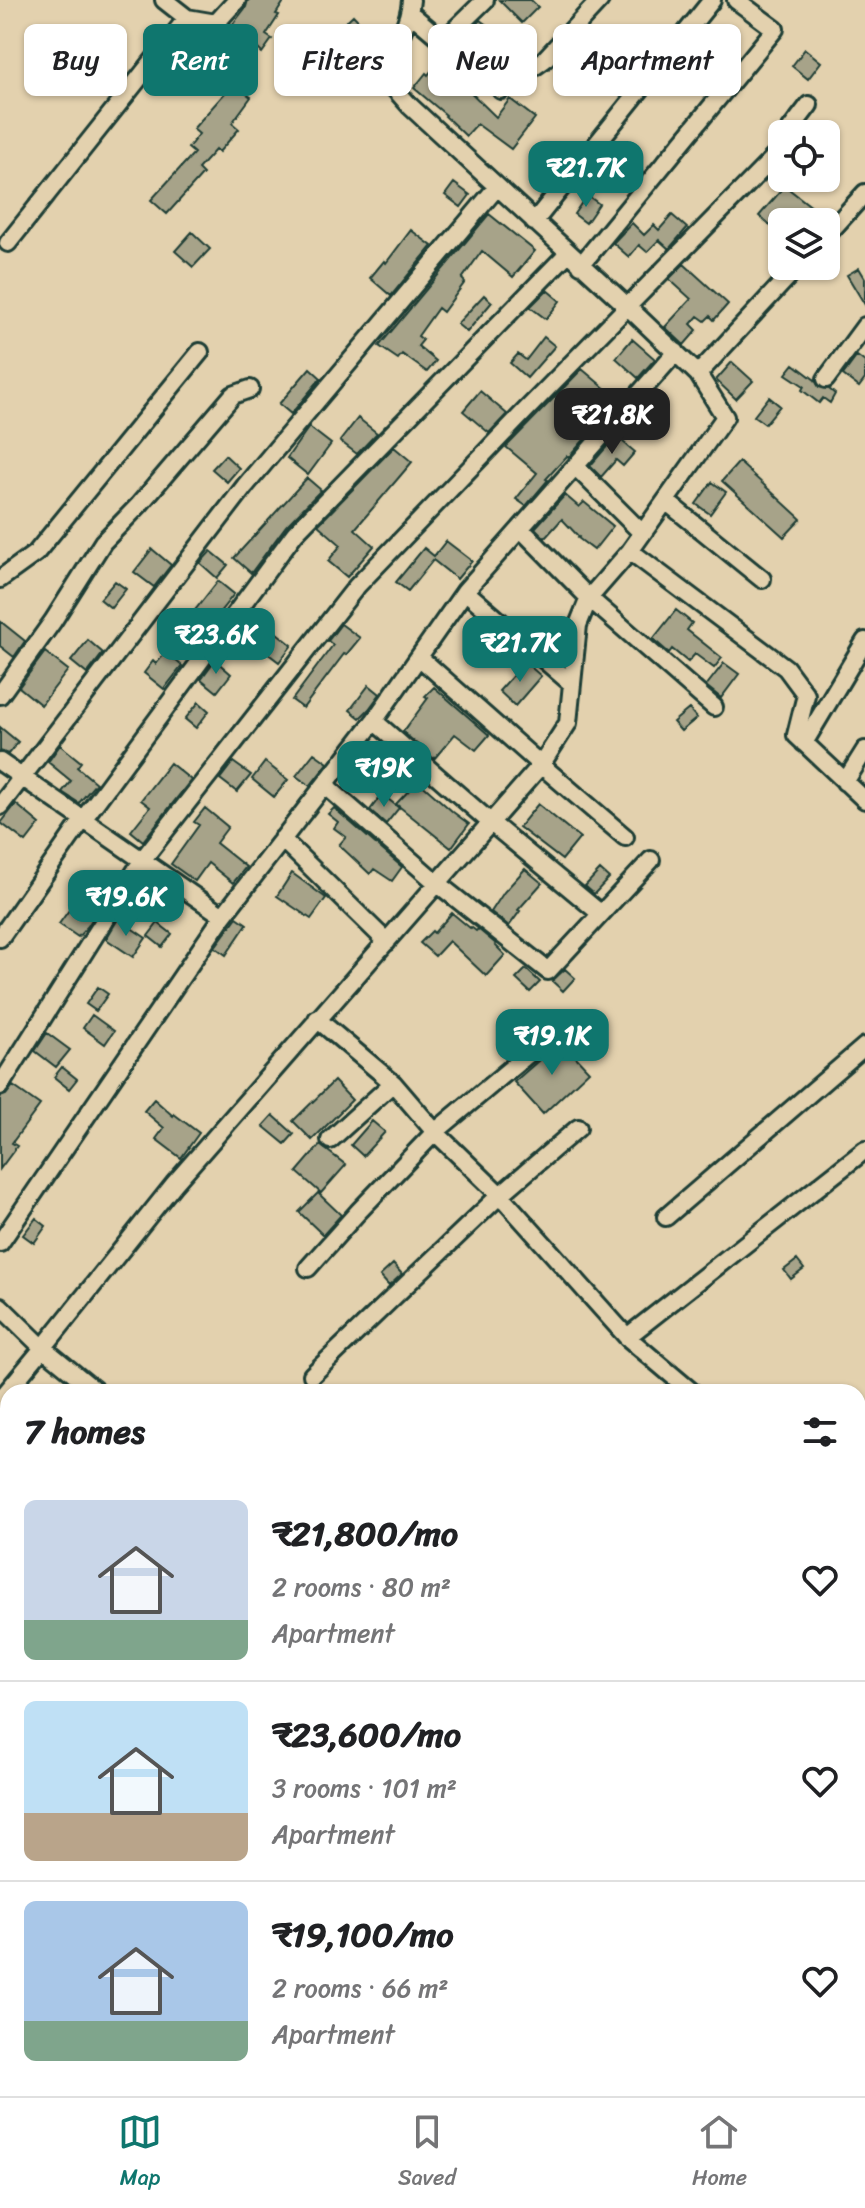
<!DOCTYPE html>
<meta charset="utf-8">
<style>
:root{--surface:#fff;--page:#f2f2f2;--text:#202124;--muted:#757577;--line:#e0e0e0;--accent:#0f766e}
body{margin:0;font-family:Sriracha,sans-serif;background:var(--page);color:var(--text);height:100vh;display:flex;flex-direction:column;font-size:30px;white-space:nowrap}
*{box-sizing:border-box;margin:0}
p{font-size:26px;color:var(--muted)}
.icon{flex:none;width:44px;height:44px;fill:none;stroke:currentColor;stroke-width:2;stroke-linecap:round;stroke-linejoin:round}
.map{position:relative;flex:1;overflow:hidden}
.side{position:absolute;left:0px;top:1384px;width:866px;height:712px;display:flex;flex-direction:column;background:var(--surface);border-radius:24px 24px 0 0;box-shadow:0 2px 6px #0004}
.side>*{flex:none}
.banner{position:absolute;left:24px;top:24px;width:818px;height:72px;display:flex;gap:16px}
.fabs{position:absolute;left:768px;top:120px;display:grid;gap:16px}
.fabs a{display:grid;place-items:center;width:72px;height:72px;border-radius:12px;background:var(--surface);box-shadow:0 2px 6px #0004;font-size:40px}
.price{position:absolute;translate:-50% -68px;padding:0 18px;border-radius:16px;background:var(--accent);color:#fff;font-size:26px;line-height:52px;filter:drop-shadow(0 2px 4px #0008)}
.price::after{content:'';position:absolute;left:50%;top:48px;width:24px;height:18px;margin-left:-12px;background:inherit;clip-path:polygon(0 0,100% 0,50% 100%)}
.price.active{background:#222;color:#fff}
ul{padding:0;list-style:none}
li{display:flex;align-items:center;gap:24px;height:200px;padding:0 24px}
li+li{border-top:2px solid var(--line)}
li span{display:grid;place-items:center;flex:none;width:224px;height:160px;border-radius:12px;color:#555}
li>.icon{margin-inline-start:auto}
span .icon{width:96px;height:96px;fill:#fffc;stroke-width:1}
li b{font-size:34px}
h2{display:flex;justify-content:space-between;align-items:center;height:96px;padding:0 24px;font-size:34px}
.pill{padding:0 28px;border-radius:12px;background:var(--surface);box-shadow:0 2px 6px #0004;font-size:28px;line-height:72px}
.pill.active{background:var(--accent);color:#fff}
.dock{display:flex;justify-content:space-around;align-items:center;height:112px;border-top:2px solid var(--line);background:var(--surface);font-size:22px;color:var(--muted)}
.dock a{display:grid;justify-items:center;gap:4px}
.dock .active{color:var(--accent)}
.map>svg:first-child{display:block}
.building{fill:#a7a389;stroke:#1f3d34;stroke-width:2}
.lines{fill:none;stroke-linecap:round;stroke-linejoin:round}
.minor-casing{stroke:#1f3d34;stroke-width:22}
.minor{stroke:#e3d1ae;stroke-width:16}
</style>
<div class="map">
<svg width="865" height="2096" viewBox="0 0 865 2096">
<rect width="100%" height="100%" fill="#e3d1ae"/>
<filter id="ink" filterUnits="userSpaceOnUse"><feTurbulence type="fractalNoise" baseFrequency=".0125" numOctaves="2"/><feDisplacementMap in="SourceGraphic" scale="16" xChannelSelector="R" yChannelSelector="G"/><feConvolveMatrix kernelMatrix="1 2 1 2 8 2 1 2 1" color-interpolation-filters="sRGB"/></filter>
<g filter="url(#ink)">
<path class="building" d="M248,0H285L276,14L279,15L266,35L272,39L262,53L233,24L246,7Z
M499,0H531L538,7L522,23Z
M353,15L375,38L358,54L336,31Z
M480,20L488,26L468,51L475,56L457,79L496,117L510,99L535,118L511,149L477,124L466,136L445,116L446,115L414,88L426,73L428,75L446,52L457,43L459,44Z
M216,38L238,59L247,62L231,83L251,97L232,123L239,129L219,152L216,149L198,169L203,174L167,214L151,200L194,153L188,148L199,134L193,129L225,93L193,69Z
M805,49L821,62L808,79L792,66Z
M454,183L470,195L461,207L445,195Z
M785,186L813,208L801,222H782V236L759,216Z
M587,195L599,204L586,223L574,214Z
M489,214L535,251L513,277L482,251L462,279L465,282L443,312L438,308L418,336L423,340L418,346L436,361L427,372L402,354L398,359L379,346Z
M672,215L687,228L669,249L659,240L647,252L639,245L629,257L613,243L632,223L644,235L654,225L659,230Z
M411,230L432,246L391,296L370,278L384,261L386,263Z
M192,232L210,249L193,267L175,251Z
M684,264L728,304L714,320L710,316L705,321L698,316L691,324L697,330L684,345L665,327L691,299L669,279Z
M859,268L865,278V305L847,275Z
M547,290L560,301L546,319L530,307Z
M484,295L492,302L467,332L457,324Z
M544,337L555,346L527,378L510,363L518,354L526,360Z
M632,339L655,359L638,378L616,358Z
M857,356L865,362V379L859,387L843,375Z
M732,362L753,381L736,399L716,380Z
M794,364L815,380L819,387L829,389L835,394L830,403L823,398L819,403L802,390L804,386L786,374Z
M310,368L321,378L291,414L279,404Z
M582,369L619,400L569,457L567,456L546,479L548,480L526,506L516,499L537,473L506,447Z
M480,391L507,414L489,433L463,411Z
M769,397L780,406L765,424L754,416Z
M358,418L377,433L357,454L340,441Z
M309,427L331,444L308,475L287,458Z
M616,436L635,452L623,466L616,460L601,477L590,466Z
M394,447L412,462L355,529L374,546L347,577L328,561L341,545L318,525Z
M225,455L239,468L227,482L212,469Z
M739,462L801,519L784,537L722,481Z
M307,478L321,490L286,526L251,573L234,558Z
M712,482L726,492L710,514L696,504Z
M565,495L579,507L584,502L613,526L594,550L578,538L579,537L562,519L545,538L535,528Z
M446,541L472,561L457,579L433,560L408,591L396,582L424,548L434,556Z
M152,549L171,565L154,587L134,572Z
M211,551L228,565L217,578L200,563Z
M115,581L126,589L111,608L100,599Z
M218,581L234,594L204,632L188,619Z
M676,610L692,623L687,630L722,658L714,668L695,654L688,662L672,649L669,653L653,639Z
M0,621L25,641L14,657L0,646Z
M341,624L360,638L346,655L344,654L303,708L292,700L333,645L328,641Z
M268,626L292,645L279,662L254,643Z
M88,640L103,653L87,674L71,661Z
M45,652L68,670L41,705L19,687Z
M166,652L182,666L164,689L144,673L153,661L156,664Z
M215,660L231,674L217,692L201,679Z
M525,662L541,676L515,706L499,691Z
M724,663L739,674L721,698L706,686Z
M369,685L380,694L369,709L360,718L350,710Z
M434,687L489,735L476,750L455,734L434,759L403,732L428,698L425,696Z
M199,702L209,711L196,728L185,719Z
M689,709L697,718L681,731L673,722Z
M0,727L18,742L8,754L0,751Z
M60,745L81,762L77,767L96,783L79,803L62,792L71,781L48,762Z
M314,753L328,763L310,786L296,776Z
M233,762L251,775L237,792L220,779Z
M265,762L288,780L274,797L252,779Z
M170,763L191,780L143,841L131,831L150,807L141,800Z
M418,781L453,812L469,824L451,848L396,804Z
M382,794L399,808L386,824L370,810Z
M16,804L40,824L26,842L1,823Z
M538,804L580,838L562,860L519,827Z
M205,808L228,827L216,843L246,867L233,883L208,863L195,881L171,864L199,825L194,822Z
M334,808L402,867L392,881L374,869L370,874L339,845L346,837L334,828L338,822L328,814Z
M525,869L542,883L518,910L520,911L509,926L491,912L504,892Z
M600,870L609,878L594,894L585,886Z
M292,873L326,898L311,919L277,896Z
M94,875L111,886L99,905L100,906L88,926L78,937L59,924Z
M452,913L470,928L471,927L476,931L478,929L496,944L495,945L505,955L486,976L449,941L435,956L420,943L432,931L434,933Z
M237,917L247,924L226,955L215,947Z
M118,919L146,938L133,957L106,939Z
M158,923L172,934L162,947L148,936Z
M526,969L540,982L530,992L516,979Z
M565,969L575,978L563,991L552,981Z
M98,987L108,994L96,1011L86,1004Z
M92,1015L114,1031L105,1044L83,1028Z
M47,1033L70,1050L56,1067L35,1051Z
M561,1041L589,1071L543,1114L514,1082Z
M62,1067L77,1079L69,1089L54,1077Z
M334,1081L352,1100L312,1140L293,1121Z
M13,1086L40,1105L12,1143L17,1146L0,1169V1097L6,1095Z
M154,1099L173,1116L174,1114L199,1133L181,1158L156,1139L164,1128L144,1111Z
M273,1115L294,1134L285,1144L263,1126Z
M372,1121L385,1132L363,1156L351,1145Z
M320,1145L346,1165L321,1193L297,1172Z
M318,1193L341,1215L323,1235L299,1212Z
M36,1218L46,1226L34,1243L23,1235Z
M797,1260L804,1269L791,1279L784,1270Z
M393,1264L402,1274L389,1286L380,1276Z"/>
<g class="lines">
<defs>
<path id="minor" d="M164,0L187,18L216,23L246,51
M410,13L443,41L485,0
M216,23L237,0
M501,90L544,60L600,0
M787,134L809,105
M534,222L712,0
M826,236L865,193
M8,243L187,18
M581,265L775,29L736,0
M698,374L798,266
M826,379L865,326
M576,467L642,533
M667,502L762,579
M521,529L589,598L714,707
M630,551L786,668L806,695L796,735L865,800
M0,579L36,553L200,352
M465,591L572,684
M419,657L541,765L625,837
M0,695L53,621L103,542L139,505L233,395L250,389
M374,721L490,822L601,914
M804,743L865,641
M0,762L223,916
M845,782L865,750
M325,785L438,884L548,971L651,860
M0,806L245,486L497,187
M282,839L387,942
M0,938L82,821L295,533L568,253
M317,1019L393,1083L435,1132L500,1195L627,1337L692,1392
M0,1086L143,859L357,586L526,410L782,149
M330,1140L393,1083
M666,1217L865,1046
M0,1243L223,916L374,721L465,591L676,352
M308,1268L358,1212L435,1132L564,1024
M0,1306L43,1348L174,1184L541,765L568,723L578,625L589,598L630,551L725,417L698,374L628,307L410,106L378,70C393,47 409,28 411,0
M627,1337L865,1150
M312,1375L500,1195L578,1128
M0,1400L43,1348L97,1392
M0,1521L8,1512
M858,1539L865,1529
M858,1589L865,1596
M0,1648L8,1637
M8,1884L2,1893L8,1898
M79,2088L89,2096
M247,2088L257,2096
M0,2095L8,2084
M434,2096L439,2088"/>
</defs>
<use href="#minor" class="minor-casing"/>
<use href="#minor" class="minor"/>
</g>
</g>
</svg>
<div class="fabs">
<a><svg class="icon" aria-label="locate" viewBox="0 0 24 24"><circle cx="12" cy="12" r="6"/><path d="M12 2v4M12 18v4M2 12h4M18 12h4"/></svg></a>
<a><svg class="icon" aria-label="layers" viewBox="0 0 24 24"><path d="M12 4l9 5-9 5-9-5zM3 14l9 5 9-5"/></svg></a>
</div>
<b class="price" style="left:586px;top:209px">₹21.7K</b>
<b class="price active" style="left:612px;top:456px">₹21.8K</b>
<b class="price" style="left:216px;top:676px">₹23.6K</b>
<b class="price" style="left:520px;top:684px">₹21.7K</b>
<b class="price" style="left:384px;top:809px">₹19K</b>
<b class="price" style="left:126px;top:938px">₹19.6K</b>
<b class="price" style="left:552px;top:1077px">₹19.1K</b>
<div class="banner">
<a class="pill">Buy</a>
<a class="pill active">Rent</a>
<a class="pill">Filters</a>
<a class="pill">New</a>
<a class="pill">Apartment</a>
</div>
<section class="side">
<h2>7 homes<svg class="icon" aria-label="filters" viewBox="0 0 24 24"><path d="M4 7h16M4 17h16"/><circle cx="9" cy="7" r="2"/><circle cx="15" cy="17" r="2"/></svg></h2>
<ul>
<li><span style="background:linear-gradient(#c9d6e8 75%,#7fa58c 0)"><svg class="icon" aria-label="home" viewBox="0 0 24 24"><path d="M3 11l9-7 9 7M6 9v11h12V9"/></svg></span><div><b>₹21,800/mo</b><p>2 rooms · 80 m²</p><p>Apartment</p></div><svg class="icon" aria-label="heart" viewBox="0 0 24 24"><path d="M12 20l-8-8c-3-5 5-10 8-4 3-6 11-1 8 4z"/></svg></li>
<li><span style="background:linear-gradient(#bfe0f5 70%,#b9a48a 0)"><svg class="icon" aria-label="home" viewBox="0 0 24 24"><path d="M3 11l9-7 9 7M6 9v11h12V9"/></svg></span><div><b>₹23,600/mo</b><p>3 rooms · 101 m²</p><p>Apartment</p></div><svg class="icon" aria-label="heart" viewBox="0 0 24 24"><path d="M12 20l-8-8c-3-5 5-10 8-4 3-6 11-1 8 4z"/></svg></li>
<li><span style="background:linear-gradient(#a9c7e8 75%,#7fa58c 0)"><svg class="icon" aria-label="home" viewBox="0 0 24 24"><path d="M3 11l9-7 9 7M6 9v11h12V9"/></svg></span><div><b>₹19,100/mo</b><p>2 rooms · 66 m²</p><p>Apartment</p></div><svg class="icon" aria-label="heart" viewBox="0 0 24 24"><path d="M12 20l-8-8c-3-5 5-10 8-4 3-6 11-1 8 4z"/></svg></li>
</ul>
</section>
</div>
<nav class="dock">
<a class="active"><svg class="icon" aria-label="map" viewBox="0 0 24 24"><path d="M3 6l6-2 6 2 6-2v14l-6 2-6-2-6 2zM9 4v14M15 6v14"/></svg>Map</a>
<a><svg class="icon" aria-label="saved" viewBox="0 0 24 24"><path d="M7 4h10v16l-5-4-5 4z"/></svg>Saved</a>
<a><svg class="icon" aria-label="home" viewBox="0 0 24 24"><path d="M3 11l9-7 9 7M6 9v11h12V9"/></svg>Home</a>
</nav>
